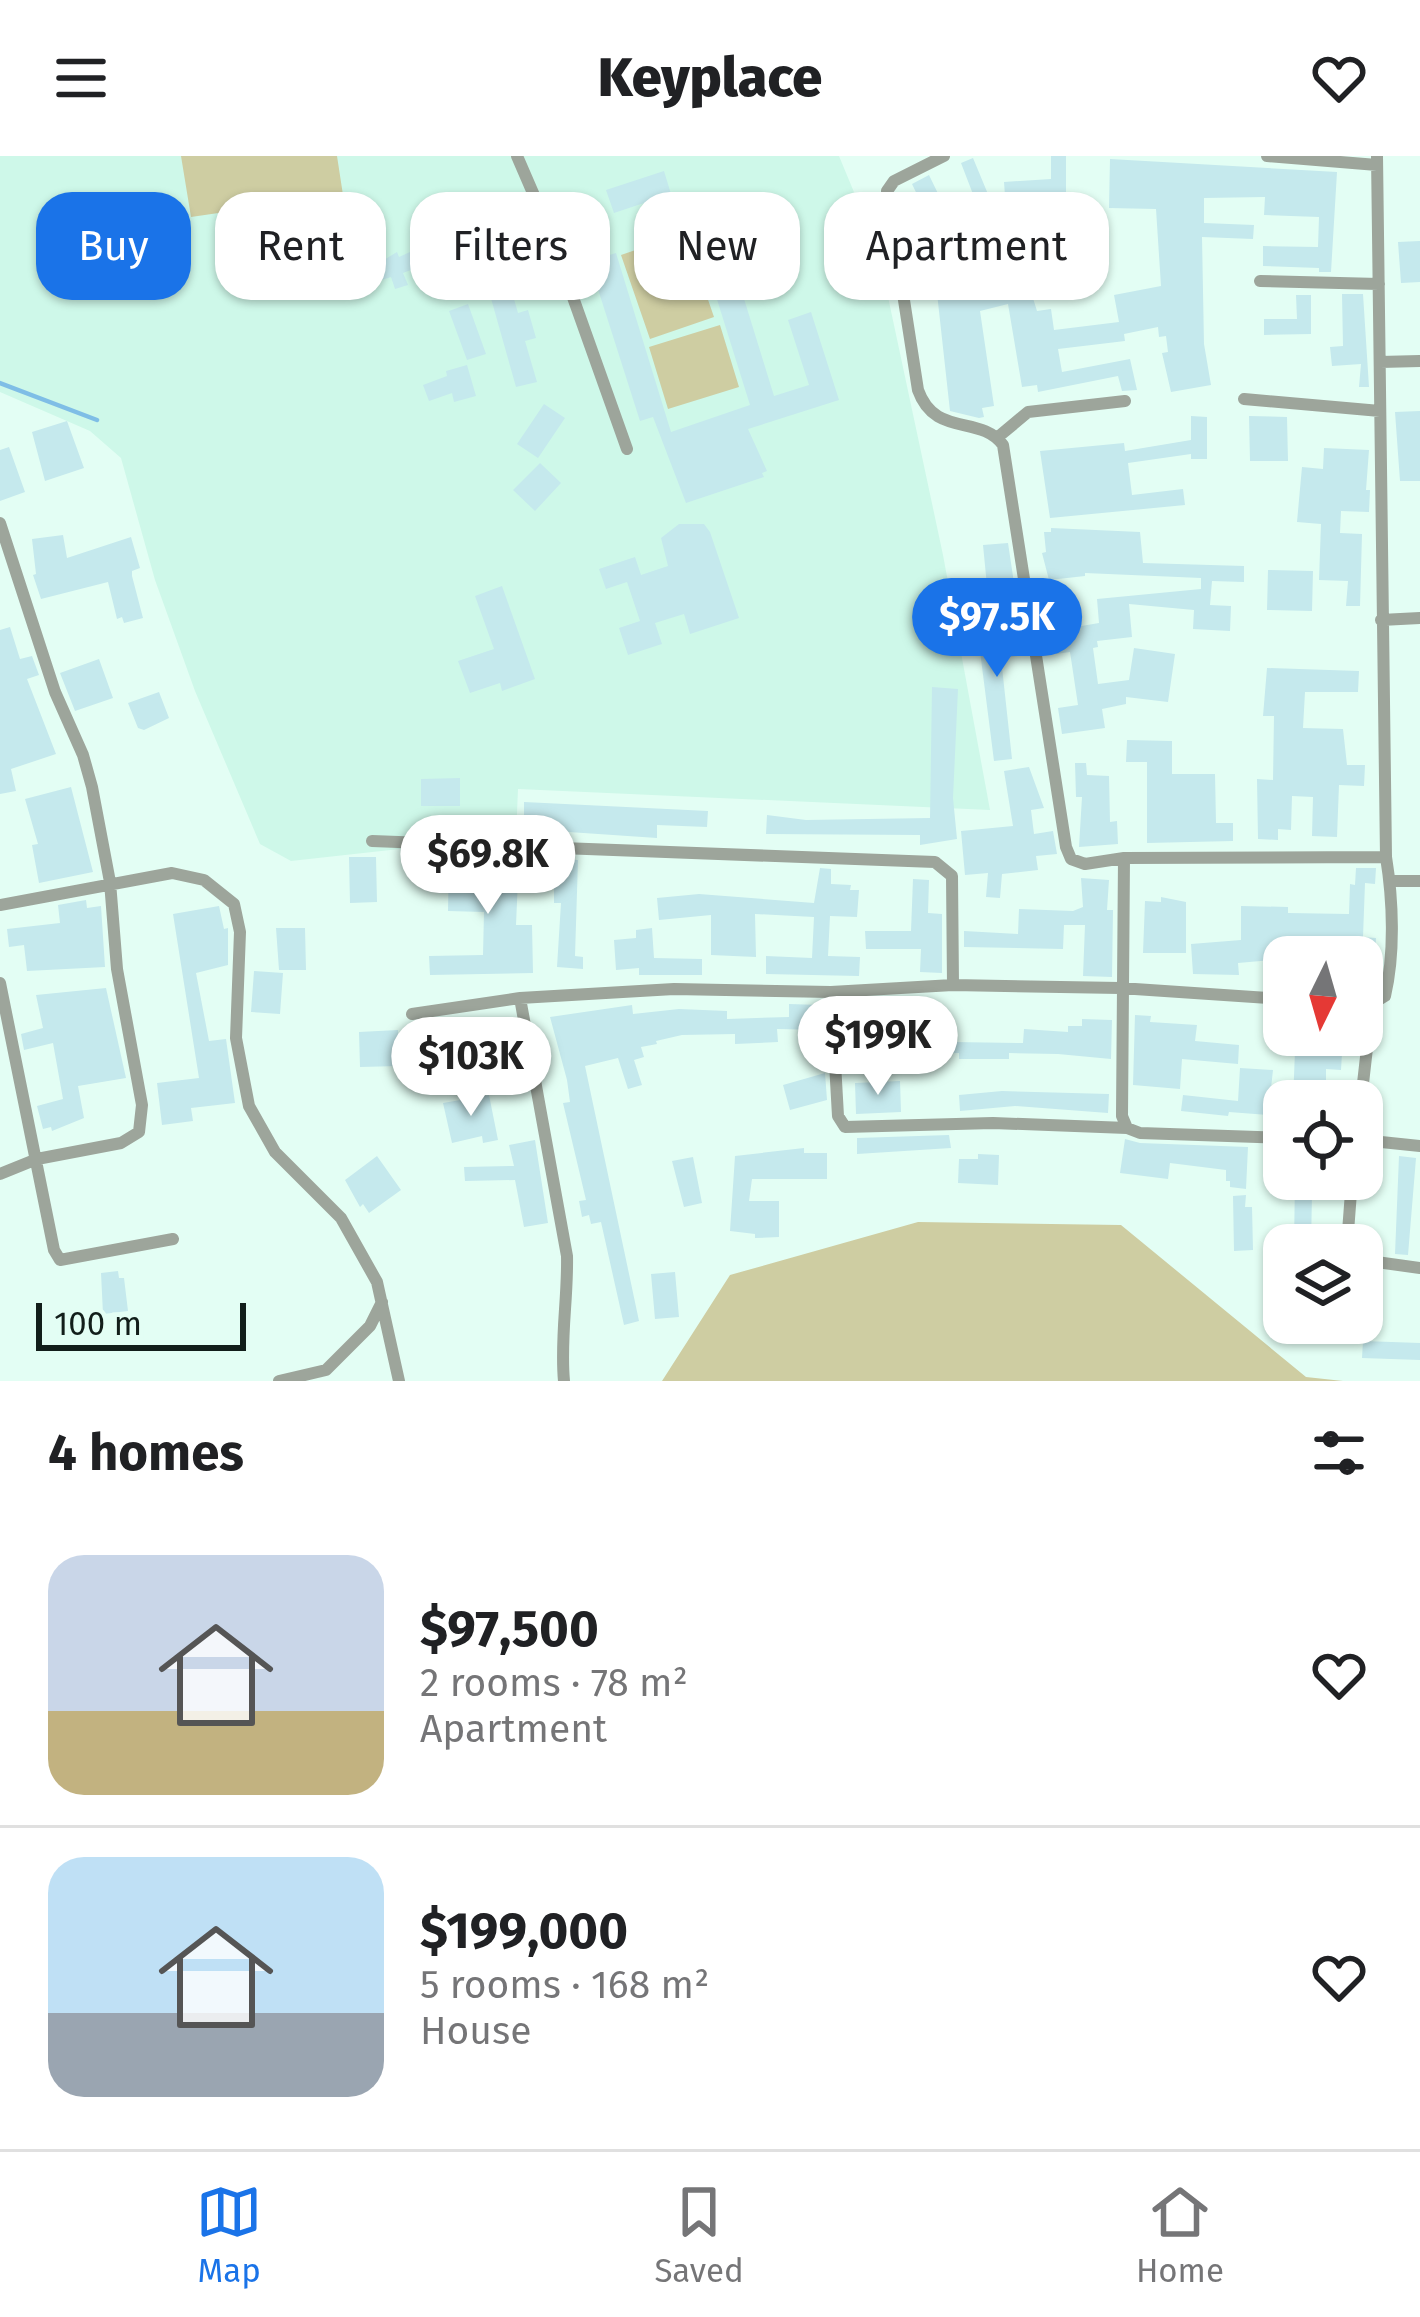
<!DOCTYPE html>
<meta charset="utf-8">
<style>
:root{--surface:#fff;--page:#f6f6f6;--text:#202124;--muted:#757577;--line:#e0e0e0;--accent:#1a73e8}
body{margin:0;font-family:"Fira Sans",sans-serif;background:var(--page);color:var(--text);height:100vh;display:flex;flex-direction:column;font-size:45px;white-space:nowrap}
*{box-sizing:border-box;margin:0}
p{font-size:39px;color:var(--muted)}
.icon{flex:none;width:66px;height:66px;fill:none;stroke:currentColor;stroke-width:2;stroke-linecap:round;stroke-linejoin:round}
.map{position:relative;height:1225px;overflow:hidden}
.details{display:flex;flex-direction:column;background:var(--surface);flex:1}
.details>*{flex:none}
.hud{position:absolute;left:36px;top:36px;width:1350px;height:108px;display:flex;gap:24px}
.needle{width:78px;rotate:185deg}
.fabs{position:absolute;left:1263px;top:780px;display:grid;gap:24px}
.fabs a{display:grid;place-items:center;width:120px;height:120px;border-radius:24px;background:var(--surface);box-shadow:0 3px 9px #0004;font-size:60px}
.scale{position:absolute;left:36px;bottom:30px;width:210px;box-sizing:border-box;padding-left:12px;border:6px solid #121e1a;border-top:0;font-size:33px;line-height:42px;white-space:nowrap;color:#121e1a;-webkit-text-stroke:9px #e3fef4;paint-order:stroke}
.price{position:absolute;translate:-50% -102px;padding:0 27px;border-radius:42px;background:#fff;color:#222;font-size:39px;line-height:78px;filter:drop-shadow(0 3px 6px #0008)}
.price::after{content:'';position:absolute;left:50%;top:72px;width:36px;height:27px;margin-left:-18px;background:inherit;clip-path:polygon(0 0,100% 0,50% 100%)}
.price.current{background:var(--accent);color:#fff}
ul{padding:0;list-style:none}
li{display:flex;align-items:center;gap:36px;height:300px;padding:0 48px}
li+li{border-top:3px solid var(--line)}
li span{display:grid;place-items:center;flex:none;width:336px;height:240px;border-radius:36px;color:#555}
li>.icon{margin-inline-start:auto}
span .icon{width:144px;height:144px;fill:#fffc;stroke-width:1}
li b{font-size:51px}
h2{display:flex;justify-content:space-between;align-items:center;height:144px;padding:0 48px;font-size:51px}
.pill{padding:0 42px;border-radius:36px;background:var(--surface);box-shadow:0 3px 9px #0004;font-size:42px;line-height:108px}
.pill.current{background:var(--accent);color:#fff}
header{display:flex;justify-content:space-between;align-items:center;height:156px;padding:0 48px;background:var(--surface);font-size:54px;font-weight:800}
.dock{display:flex;justify-content:space-around;align-items:center;height:168px;border-top:3px solid var(--line);background:var(--surface);font-size:33px;color:var(--muted)}
.dock a{display:grid;justify-items:center;gap:6px}
.dock .current{color:var(--accent)}
.map>svg:first-child{display:block}
.built{fill:#cef8e9}
.green{fill:#cecda2}
.lines{fill:none;stroke-linecap:round;stroke-linejoin:round}
.stream{stroke:#7fbee6;stroke-width:4.5}
.building{fill:#c5e9ed}
.minor{stroke:#9da59b;stroke-width:12}
</style>
<header><svg class="icon" aria-label="menu" viewBox="0 0 24 24"><path d="M4 6h16M4 12h16M4 18h16"/></svg>Keyplace<svg class="icon" aria-label="heart" viewBox="0 0 24 24"><path d="M12 20l-8-8c-3-5 5-10 8-4 3-6 11-1 8 4z"/></svg></header>
<div class="map">
<svg width="1420" height="1225" viewBox="0 0 1420 1225">
<rect width="100%" height="100%" fill="#e3fef4"/>
<path class="built" d="M0,0H839L878,94L943,399L990,654L518,633L516,680L291,705L260,688L195,535L155,424L121,302L90,275L0,236Z"/>
<path class="green" d="M181,0H337L343,39L191,61Z
M685,77L714,161L650,183L621,99Z
M720,169L739,231L668,253L649,191Z
M918,1066L1121,1069L1306,1221L1343,1225H662L730,1119Z"/>
<g class="lines">
<path class="stream" d="M0,227L97,264"/>
</g>
<path class="building" d="M1051,0H1066V46H1098L1099,93L1053,94L1052,65L1007,67L1004,26L1051,23Z
M973,2L1000,67L1007,110L1016,107L1018,112L1023,110L1037,155L1051,153L1054,174L1119,166L1114,139L1161,130L1156,53L1109,52L1110,3L1337,16L1331,116H1319V112L1263,110V90L1318,91L1319,61L1264,59L1265,41L1204,42V67L1254,69L1253,83L1202,81L1204,188L1211,229L1171,236L1162,197L1168,196L1166,180L1159,181L1158,171L1124,178L1125,185L1058,193L1062,216L1130,203L1137,234L1122,235L1118,220L1038,236L1037,229L1022,231L1008,148L980,155L994,250L982,252L984,261L979,262L950,255L934,110L927,85L919,87L913,68L929,63L912,28L929,19L947,56L953,92L986,88L976,46L961,7Z
M664,15L671,38L614,57L606,34Z
M720,65L774,240L809,229L788,164L811,156L839,244L748,273L767,315L762,317L764,321L686,347L653,261L640,265L589,105L616,97L671,276L750,249L695,73Z
M461,75L471,104L453,110L448,97L439,100L434,85Z
M1420,85V126L1401,127L1398,86Z
M397,96L399,101L410,96L416,112L403,117L408,129L395,133L391,121L379,125L374,110Z
M504,108L518,157L528,154L536,182L525,185L537,226L516,231L483,114Z
M1342,138H1363L1369,231H1359L1361,208L1332,210L1330,191L1343,190Z
M1296,139H1311V178L1264,179V163H1297Z
M468,148L486,198L467,204L449,155Z
M467,209L476,240L454,246L452,237L429,245L423,229L447,220L446,215Z
M544,248L565,262L538,302L517,288Z
M1420,255V325H1400L1395,256Z
M1191,260L1207,261V303H1191V298L1128,307L1132,339L1183,333L1185,349L1050,362L1040,295L1124,287L1125,295L1191,284Z
M1249,260L1287,261L1288,305H1250Z
M67,265L84,312L45,325L32,276Z
M9,291L25,336L0,345V294Z
M1324,292L1369,294L1366,334H1370L1369,356L1341,355L1340,377L1362,378L1360,450H1346L1348,425L1319,424L1321,368L1297,366L1302,311L1323,313Z
M540,307L561,327L535,355L513,334Z
M679,368H704L710,376L739,462L690,478L684,458L655,467L662,488L628,499L619,472L640,465L627,426L606,433L599,413L635,401L641,419L668,410L661,382Z
M1051,372L1140,376L1143,407L1244,410V426L1212,425L1210,449L1231,450L1230,475L1193,473L1194,454L1129,448L1132,481L1097,485L1098,491L1093,492L1098,528L1129,524L1134,492L1175,498L1168,546L1126,541V548L1102,553L1105,572L1062,578L1058,552L1078,549L1070,496L1056,498L1052,475L1099,467L1097,443L1201,433V422L1085,417V420L1049,424L1042,397L1046,396L1044,376H1051Z
M63,379L67,402L131,381L140,412L132,415V420L143,462L124,467L122,461L117,463L108,426L41,443L33,419L36,418L32,383Z
M1008,387L1014,427L987,430L983,389Z
M1268,414L1313,415L1312,455L1267,454Z
M502,430L535,523L502,535L500,527L470,537L458,505L494,493L475,440Z
M989,454L992,479L1022,475L1025,499L1001,502L1012,603L994,605L975,456Z
M10,471L20,503L32,500L39,519L27,523L56,598L11,613L16,635L0,638V474Z
M99,503L113,542L75,555L60,517Z
M1267,512L1359,515L1358,536H1305L1303,572L1343,573L1347,609H1365L1364,630L1339,629L1337,681L1312,680L1313,641L1292,640L1291,674L1278,673V684L1258,683L1257,623L1273,624L1274,560H1263Z
M932,531L958,533L953,642L957,683L920,689V679L766,678L767,659L806,664L930,662Z
M159,536L169,562L144,574L138,572L128,547Z
M1127,584L1172,585V618H1215L1216,667H1233V685L1147,687V606H1126Z
M1075,607H1086L1087,619L1109,620L1110,666L1117,665L1118,688L1079,691L1082,641H1076Z
M1029,611L1044,652L1031,654L1034,678L1053,675L1057,698L1036,700L1038,714L1002,718L1000,742L986,741L988,717L965,719L961,675L1013,670L1004,615Z
M460,622V650H421V623Z
M71,631L93,716L39,727L32,689L38,688L25,643Z
M524,646L708,655L707,671L657,669V682L554,675L524,678Z
M349,701H376L377,746L350,747Z
M449,701H520L522,723H518L516,769H532L533,817L430,819L429,800L483,799L484,756L448,755Z
M554,703L578,704L575,800L583,801V813L557,811L561,747H554V726H549Z
M820,712L831,713V728L851,729L850,734H859L857,761L830,760L828,800L860,801L859,820L766,818V800L812,802L814,761L755,758L756,801L711,799V759L659,764L657,742L699,738L814,747Z
M1356,712H1376L1375,728L1365,727L1363,781L1376,782L1374,834L1362,835V801H1350V795L1305,794V801L1238,807L1239,819L1193,818L1191,788L1241,784V750L1288,751V757L1349,758L1350,728L1355,729Z
M1081,722L1109,724L1107,754H1113L1112,821L1083,820L1085,769H1064L1063,793L964,791V775L1018,778L1019,753L1073,755L1083,751Z
M913,723L929,724L928,757L942,758V817L920,816L921,793H866L865,775H911Z
M1161,741L1186,746V797H1143L1145,745L1161,746Z
M86,744L87,752L101,750L105,811L27,815L24,789L9,791L7,773L60,767L58,749Z
M219,750L224,773L228,772V809L196,817L209,885L226,883L235,947L191,952L193,965L162,969L157,927L199,922L173,758Z
M276,772H305L306,814H279Z
M652,772L654,802L702,803V819H639V812L616,814L614,784L636,782V774Z
M254,815L283,817L280,858L251,856Z
M106,832L126,922L78,930L84,962L52,975L51,971L43,973L37,950L63,943L53,887L24,894L21,878L43,872L36,839Z
M789,848L821,849L823,874L777,873L778,886L735,888V878L682,879L656,885L657,888L641,891L644,901L634,904L642,929L628,933L618,902L585,910L639,1165L624,1169L601,1066L591,1068L589,1059L582,1061L579,1045L586,1044L563,947L570,946L567,924L550,861L632,849L633,858L679,853L727,855V863L789,861Z
M1135,859L1151,860L1150,866L1197,869L1195,885L1239,889L1238,908L1182,903L1180,933L1133,929Z
M1082,863L1112,864L1111,903L1058,898L1009,897V903H959V897L849,900L848,880L899,879L953,882V886L1023,887L1024,873L1068,876V870H1082Z
M398,874L399,910L360,911L359,876Z
M455,881L463,916L425,924L417,889Z
M1295,895L1342,897L1341,914L1326,913V928H1312V945H1293Z
M1240,912L1273,914L1268,959L1229,956L1228,960L1181,955L1183,939L1238,945Z
M825,917L827,944L790,954L783,929Z
M900,925L901,956L856,958L855,927Z
M1002,935L1109,938L1108,957L1015,950L960,955L959,939Z
M489,939L498,984L483,987L482,980L452,987L443,947Z
M949,979L951,992L857,998V982Z
M1125,983L1140,987L1248,991L1246,1033L1230,1031V1025H1226V1014L1170,1007L1168,1023L1120,1017Z
M535,984L548,1067L524,1071L515,1024L465,1025L464,1011L514,1010L509,989Z
M804,992V997H827V1023H752L749,1045H779V1081L755,1082V1078L730,1075L735,1000Z
M978,998L999,999L998,1029L958,1027L959,1003H978Z
M377,1000L401,1034L369,1057L363,1048L360,1051L345,1024Z
M1399,1000L1416,1002L1408,1099L1395,1098Z
M693,1001L702,1047L684,1051L672,1005Z
M1295,1023H1338V1038H1312L1311,1089H1294Z
M1246,1039L1245,1051H1252L1253,1094L1234,1095L1233,1040Z
M118,1115L119,1122H124L128,1155L103,1158L101,1117Z
M675,1116L679,1161L655,1163L651,1118Z
M1363,1185L1420,1187V1204L1362,1202Z"/>
<g class="lines">
<path class="minor" d="M517,0L549,74L627,293
M944,0L894,25L887,35L918,234C935,282 980,258 1003,289L1066,691L1071,703L1085,708L1124,702L1386,701L1377,0
M1267,0L1377,9
M1260,125L1379,128
M1380,206L1420,205
M1244,243L1380,255
M998,281L1028,256L1125,245
M0,367L55,536L83,599L92,631L110,726L117,813L142,949L139,976L121,987L37,1003L0,1018
M1381,464L1420,462
M372,685L935,706L952,720L953,829L1120,832L1284,843
M1124,702L1122,960L1127,972L1140,977L1284,982
M1390,725H1420
M0,749L172,717L204,724L234,748L240,776L236,882L249,950L275,996L341,1062L377,1126L399,1225
M0,827L54,1094L60,1104L173,1083
M831,836L838,960L845,971L993,967L1127,972
M520,842L567,1100C568,1142 560,1183 564,1225
M1362,848H1372L1385,840C1395,798 1393,744 1386,701
M412,858L520,842L674,833L831,836L953,829
M1361,945L1372,848
M1362,984L1420,990
M1347,1089L1352,1023
M1362,1104L1420,1112
M279,1225L326,1214L370,1170L382,1146"/>
</g>
</svg>
<div class="fabs">
<a><svg class="needle" viewBox="-14 -14 28 28"><path d="M0-13l5 13h-10z" fill="#e53935"/><path d="M0 13l5-13h-10z" fill="#757577"/></svg></a>
<a><svg class="icon" aria-label="locate" viewBox="0 0 24 24"><circle cx="12" cy="12" r="6"/><path d="M12 2v4M12 18v4M2 12h4M18 12h4"/></svg></a>
<a><svg class="icon" aria-label="layers" viewBox="0 0 24 24"><path d="M12 4l9 5-9 5-9-5zM3 14l9 5 9-5"/></svg></a>
</div>
<div class="scale">100 m</div>
<b class="price current" style="left:997px;top:524px">$97.5K</b>
<b class="price" style="left:488px;top:761px">$69.8K</b>
<b class="price" style="left:878px;top:942px">$199K</b>
<b class="price" style="left:471px;top:963px">$103K</b>
<div class="hud">
<a class="pill current">Buy</a>
<a class="pill">Rent</a>
<a class="pill">Filters</a>
<a class="pill">New</a>
<a class="pill">Apartment</a>
</div>
</div>
<section class="details">
<h2>4 homes<svg class="icon" aria-label="filters" viewBox="0 0 24 24"><path d="M4 7h16M4 17h16"/><circle cx="9" cy="7" r="2"/><circle cx="15" cy="17" r="2"/></svg></h2>
<ul>
<li><span style="background:linear-gradient(#c9d6e8 65%,#c2b280 0)"><svg class="icon" aria-label="home" viewBox="0 0 24 24"><path d="M3 11l9-7 9 7M6 9v11h12V9"/></svg></span><div><b>$97,500</b><p>2 rooms · 78 m²</p><p>Apartment</p></div><svg class="icon" aria-label="heart" viewBox="0 0 24 24"><path d="M12 20l-8-8c-3-5 5-10 8-4 3-6 11-1 8 4z"/></svg></li>
<li><span style="background:linear-gradient(#bfe0f5 65%,#9aa5b1 0)"><svg class="icon" aria-label="home" viewBox="0 0 24 24"><path d="M3 11l9-7 9 7M6 9v11h12V9"/></svg></span><div><b>$199,000</b><p>5 rooms · 168 m²</p><p>House</p></div><svg class="icon" aria-label="heart" viewBox="0 0 24 24"><path d="M12 20l-8-8c-3-5 5-10 8-4 3-6 11-1 8 4z"/></svg></li>
</ul>
</section>
<nav class="dock">
<a class="current"><svg class="icon" aria-label="map" viewBox="0 0 24 24"><path d="M3 6l6-2 6 2 6-2v14l-6 2-6-2-6 2zM9 4v14M15 6v14"/></svg>Map</a>
<a><svg class="icon" aria-label="saved" viewBox="0 0 24 24"><path d="M7 4h10v16l-5-4-5 4z"/></svg>Saved</a>
<a><svg class="icon" aria-label="home" viewBox="0 0 24 24"><path d="M3 11l9-7 9 7M6 9v11h12V9"/></svg>Home</a>
</nav>
